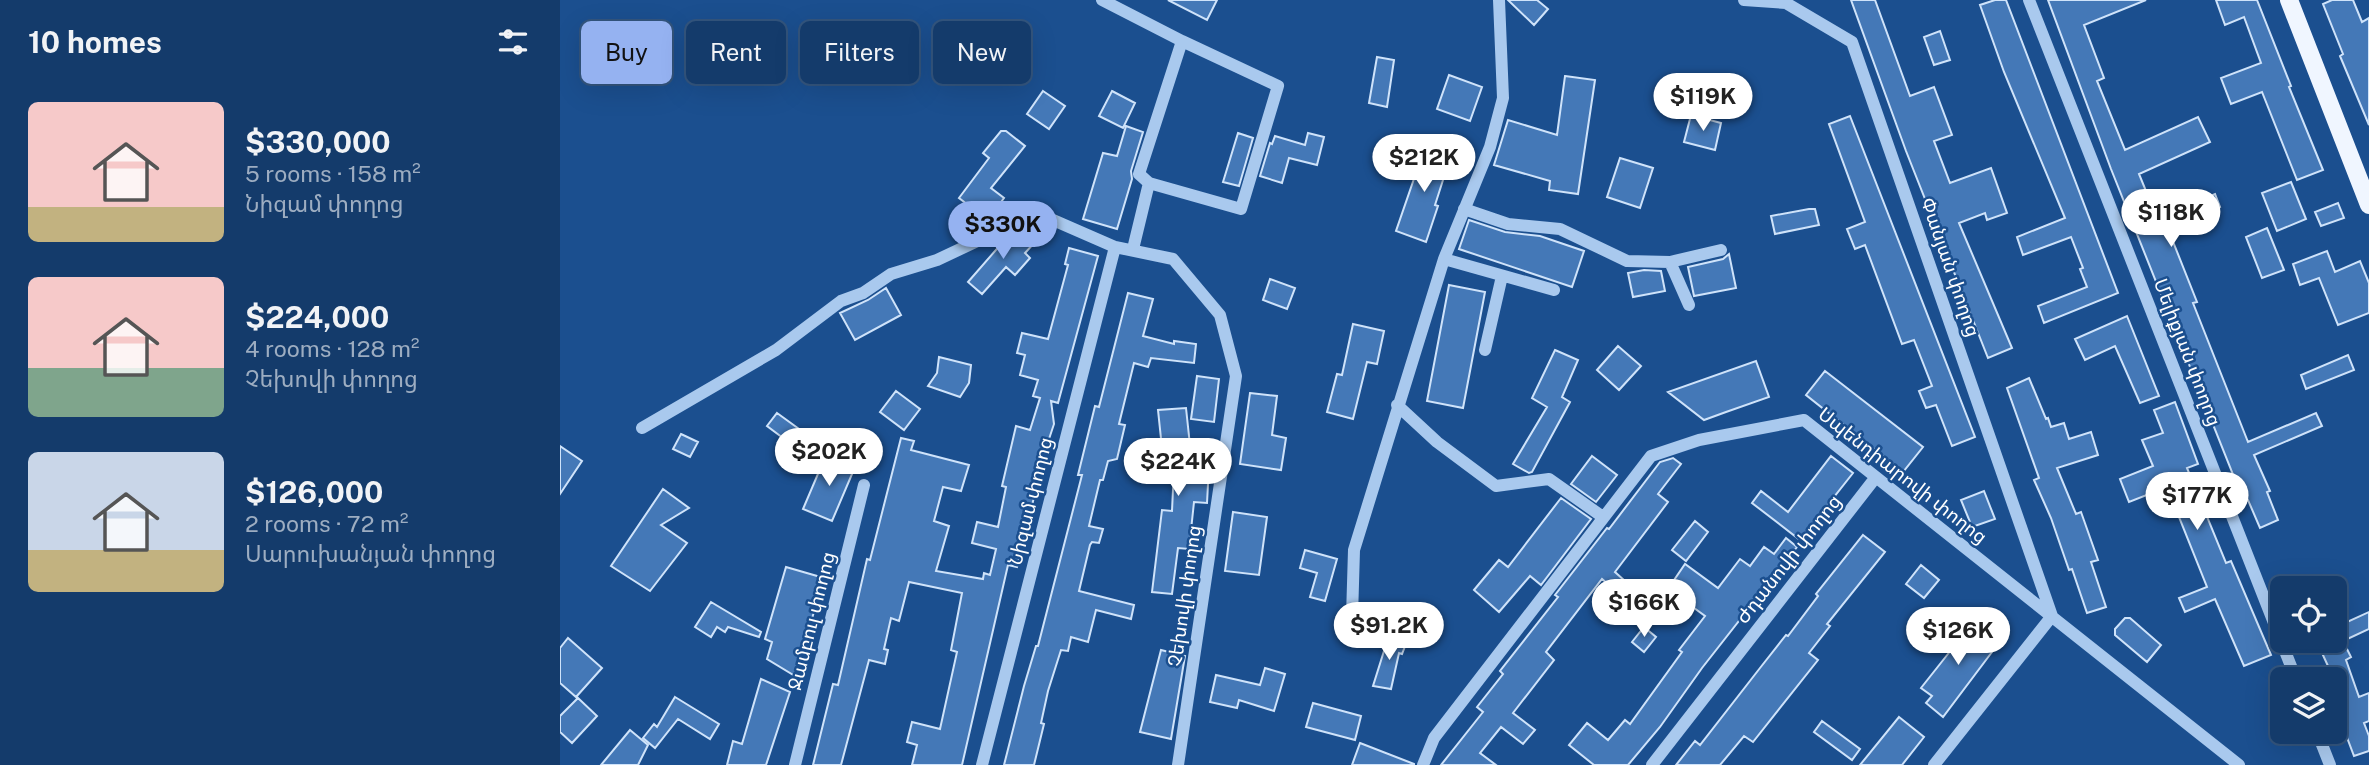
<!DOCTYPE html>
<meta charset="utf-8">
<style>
:root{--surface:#143b6b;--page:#214673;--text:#f1f3f6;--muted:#9dadc1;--line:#33557e;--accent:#95b2f1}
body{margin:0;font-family:"Public Sans","Noto Sans Armenian",sans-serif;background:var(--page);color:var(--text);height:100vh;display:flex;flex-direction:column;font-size:26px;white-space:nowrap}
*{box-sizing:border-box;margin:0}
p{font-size:23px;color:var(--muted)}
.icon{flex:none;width:38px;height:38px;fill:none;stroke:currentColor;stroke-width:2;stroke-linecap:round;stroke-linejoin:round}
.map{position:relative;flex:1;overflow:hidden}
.side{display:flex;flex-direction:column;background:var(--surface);width:560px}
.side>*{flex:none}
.guide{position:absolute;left:21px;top:21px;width:665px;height:63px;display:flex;gap:14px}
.fabs{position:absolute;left:1710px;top:576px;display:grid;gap:14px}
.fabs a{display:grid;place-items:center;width:77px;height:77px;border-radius:10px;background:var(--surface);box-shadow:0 7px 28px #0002,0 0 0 2px var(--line);font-size:35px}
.price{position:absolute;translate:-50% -60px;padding:0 16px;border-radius:24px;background:#fff;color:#222;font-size:23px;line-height:46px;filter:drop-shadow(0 2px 4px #0008)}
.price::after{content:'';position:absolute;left:50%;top:42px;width:21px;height:16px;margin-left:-10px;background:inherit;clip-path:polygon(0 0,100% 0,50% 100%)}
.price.selected{background:var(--accent);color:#111}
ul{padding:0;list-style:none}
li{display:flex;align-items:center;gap:21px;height:175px;padding:0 28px}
li span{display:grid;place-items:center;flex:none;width:196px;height:140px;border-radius:10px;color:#555}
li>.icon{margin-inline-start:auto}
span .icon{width:84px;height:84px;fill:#fffc;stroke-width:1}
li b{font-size:30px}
h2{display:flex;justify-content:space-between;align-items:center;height:84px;padding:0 28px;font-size:30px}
.tag{padding:0 24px;border-radius:10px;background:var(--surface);box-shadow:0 7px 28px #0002,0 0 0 2px var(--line);font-size:24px;line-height:63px}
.tag.selected{background:var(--accent);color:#111}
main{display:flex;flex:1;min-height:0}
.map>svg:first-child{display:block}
.building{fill:#4478b7;stroke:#cfe3fa;stroke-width:2}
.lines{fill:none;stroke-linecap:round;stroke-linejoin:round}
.minor{stroke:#a9c9ee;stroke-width:12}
.major{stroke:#f0f6ff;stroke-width:18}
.labels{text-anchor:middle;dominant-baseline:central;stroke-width:5;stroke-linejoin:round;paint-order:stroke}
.street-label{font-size:19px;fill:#fff;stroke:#1b4f8f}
</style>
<main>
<section class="side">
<h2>10 homes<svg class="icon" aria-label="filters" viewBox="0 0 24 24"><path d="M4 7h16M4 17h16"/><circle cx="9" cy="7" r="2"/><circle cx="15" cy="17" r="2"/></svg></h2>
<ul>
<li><span style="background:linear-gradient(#f6c9c9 75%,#c2b280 0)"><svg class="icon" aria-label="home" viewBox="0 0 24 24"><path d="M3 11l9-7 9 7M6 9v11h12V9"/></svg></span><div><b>$330,000</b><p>5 rooms · 158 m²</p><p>Նիզամ փողոց</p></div></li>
<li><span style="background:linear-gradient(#f6c9c9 65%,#7fa58c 0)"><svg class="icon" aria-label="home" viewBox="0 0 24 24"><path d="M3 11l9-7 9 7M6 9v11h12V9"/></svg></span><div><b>$224,000</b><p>4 rooms · 128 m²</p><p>Չեխովի փողոց</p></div></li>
<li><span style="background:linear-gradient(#c9d6e8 70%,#c2b280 0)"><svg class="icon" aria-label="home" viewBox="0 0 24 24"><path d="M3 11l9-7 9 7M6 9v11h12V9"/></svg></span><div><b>$126,000</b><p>2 rooms · 72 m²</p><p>Սարուխանյան փողոց</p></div></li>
</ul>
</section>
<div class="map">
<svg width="1809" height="765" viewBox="0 0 1809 765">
<rect width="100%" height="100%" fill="#1b4f8f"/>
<path class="building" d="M608,0H657L647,20Z
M948,0H977L988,9L974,25Z
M1291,0H1315L1350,96L1374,87L1392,135L1374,141L1390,183L1431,168L1447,213L1427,220L1425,213L1399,223L1452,348L1428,358L1346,151Z
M1435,0H1446L1558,293L1484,323L1478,306L1527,287L1520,269L1523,268L1511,237L1463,255L1457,237L1505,218L1444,72L1420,5Z
M1488,0H1586L1524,25L1544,78L1537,81L1565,150L1638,117L1650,142L1579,174L1597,218L1655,194L1660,207L1608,229L1637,302L1633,303L1688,442L1756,413L1762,426L1694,455L1710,491L1707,492L1718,520L1700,528L1688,500L1684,502L1551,169Z
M1656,0H1697L1731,86L1729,87L1763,170L1737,180L1702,92L1671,104L1661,78L1701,63L1684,17L1665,25Z
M1772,0H1793L1802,22L1809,18V125L1780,56L1783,54L1763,4Z
M1380,31L1390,60L1374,65L1364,37Z
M817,57L834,60L827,107L809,103Z
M889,75L922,87L910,121L877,109Z
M1005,76L1035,80L1018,194L989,190L990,181L934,165L948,120L997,135Z
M483,91L505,106L489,129L467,114Z
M552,91L575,103L563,128L539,116Z
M1131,115L1161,123L1155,150L1124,142Z
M1290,116L1415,437L1392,446L1376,405L1366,408L1359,391L1372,386L1354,340L1342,344L1305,245L1295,249L1287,229L1305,222L1269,124Z
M566,126L583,132L571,171L572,179L557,229L523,219L543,153L557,156Z
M441,131H446L465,146L431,188L444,198L428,220L399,198L429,158L423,153Z
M678,133L693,138L679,186L663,182Z
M748,133L764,137L757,165L729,158L722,183L700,176L710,143L712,144L715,136L745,145Z
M866,144L892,152L875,205L878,206L866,242L836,231Z
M1060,158L1093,168L1080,208L1047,197Z
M1731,182L1746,219L1717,231L1702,193Z
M1778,203L1784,218L1761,226L1755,212Z
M1249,209H1255L1259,225L1215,234L1211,216Z
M909,220L945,232L980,236L1024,251L1012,287L899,249Z
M1707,228L1724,270L1702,278L1686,237Z
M463,229L476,241L465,253L470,258L455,275L446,267L422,294L408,282L442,243L447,247Z
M509,248L538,256L498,403L491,401L494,424L486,448L457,567L448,565L402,765H352L357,745L347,742L352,722L380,729L397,652L391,650L402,593L349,582L339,621L331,618L324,649L328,650L325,664L309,660L281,765H253L273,684L278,685L307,559L310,560L341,438L354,441L351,450L409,465L401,491L383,487L374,521L389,526L376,571L423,579L424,573L430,575L436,549L412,543L417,522L438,527L446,487L442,486L456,426L470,430L480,398L473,396L478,380L460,375L465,355L457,353L462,333L488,339L508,265L505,264Z
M1767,251L1775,272L1800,261L1809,283V313L1778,325L1759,278L1740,285L1733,264Z
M1169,254L1176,288L1134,296L1128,267L1163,259Z
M1084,270L1101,271L1105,291L1073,297L1068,273Z
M710,279L735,288L727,309L703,300Z
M889,285L925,292L903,408L867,401Z
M326,288L341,315L295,340L280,313L308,300Z
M568,293L593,299L583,336L614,344V341L636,344L634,363L591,358L588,367L574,363L559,424L565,425L557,459L548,461L543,480H540L529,526L543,529L539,543L532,542L530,545L519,591L574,605L571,619L536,610L528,642L511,637L508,651L501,650L488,691L481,723L484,724L474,765H444L464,686L476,646H478L522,475H518L535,406L539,407Z
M1567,316L1599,396L1580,403L1555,346L1525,360L1515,339Z
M793,324L824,331L817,364L807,362L793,419L767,412L777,374L782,375Z
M1058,346L1081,366L1059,390L1037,370Z
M995,350L1018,360L1002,397L1010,402L972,472L969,473L953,464L987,407L972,398Z
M1788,355L1794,370L1746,389L1741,375Z
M379,357L411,365L409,383L400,397L368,386L377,373Z
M1196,361L1209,397L1166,412L1144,420L1108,392Z
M1265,371L1363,447L1343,472L1246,395Z
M637,376L659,379L654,422L631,419Z
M1469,378L1486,419L1488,418L1491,427L1504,423L1509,439L1531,432L1538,455L1497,468L1516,514L1521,512L1538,560L1531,562L1546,607L1527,613L1512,569L1509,570L1491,518L1474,480L1479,478L1447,388Z
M336,391L360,409L344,430L320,412Z
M690,393L717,396L712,435L726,438L721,470L680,464Z
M1615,402L1638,464L1627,468L1666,563L1671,561L1711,655L1684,666L1655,599L1625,612L1619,598L1647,587L1607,487L1569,502L1560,479L1593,466L1582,440L1603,433L1594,410Z
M626,408L632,464L649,465L647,503L634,502L629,549L618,548L612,594L592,592L602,510L612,511L615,447L602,448L598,410Z
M217,413L250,437L239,450L207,426Z
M121,434L138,442L130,457L113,449Z
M0,446L22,461L0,494Z
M266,455L295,467L272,521L243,509Z
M1032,456L1057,475L1036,502L1011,484Z
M1271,456L1293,473L1240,540L1192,503L1201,491L1228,512Z
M1113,458L1121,464L1098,494L1108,502L1055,572L1075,590L1063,597L1042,579L986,652L994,660L953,713L975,730L963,744L941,727L920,753L936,765H881L923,712L917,707L943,674L940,671L998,597L995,595L1047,528L1049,529L1100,462Z
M103,489L129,508L101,525L127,543L90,591L51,566Z
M1424,491L1435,519L1412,527L1401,500Z
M1001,498L1031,519L981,585L970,576L939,612L914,590L939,560L948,567Z
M673,512L707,517L699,575L665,571Z
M1135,521L1148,532L1126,561L1112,550Z
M1303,535L1325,552L1267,624L1270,626L1249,653L1258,660L1193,742L1184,736L1160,765H1116L1135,741L1140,745L1200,668L1226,635L1228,636L1258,596L1256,594Z
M1226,538L1237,547L1142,668L1100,727L1068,765H1034L1009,745L1027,723L1048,740L1065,720L1070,724L1122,652L1119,650L1145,616L1108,589L1125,564L1158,588L1180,559L1190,566L1204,547L1214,554Z
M745,550L777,559L765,601L750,597L757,573L740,568Z
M1361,565L1379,580L1364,598L1346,584Z
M226,567L264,578L235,676L207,659L212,642L205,639Z
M151,602L201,632L199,637L168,627L165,632L157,627L151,637L135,627Z
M1412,612L1423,621L1414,632L1435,648L1383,717L1366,703L1372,696L1361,688L1403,635L1398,631Z
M1809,612V629L1783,641L1791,657L1786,660L1799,697L1809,693V721L1804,723L1809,736V751L1794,756L1774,703V679L1756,640H1774V628Z
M1565,618H1570L1601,645L1587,662L1555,635V629Z
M1084,627L1096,637L1084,652L1072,642Z
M829,635L847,641L842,654L839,653L831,689L813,686Z
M8,638L42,668L16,697L0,683V648Z
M601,650L625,656L611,739L580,732Z
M705,668L725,674L714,711L679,700L677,708L650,702L656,675L700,685Z
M201,679L230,692L206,765H167L173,741L182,744Z
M115,697L159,724L150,739L118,719L95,748L83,738L94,724L97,727Z
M18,698L37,716L12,743L0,732V716Z
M753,703L801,716L795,740L746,727Z
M1339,717L1364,737L1342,765H1300Z
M1262,721L1300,749L1292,760L1254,732Z
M70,730L88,745L78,765H41Z
M800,743L854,764V765H792Z"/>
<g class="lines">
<path class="minor" d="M542,0L622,41
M1184,0L1226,3L1292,42L1492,616L1374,765
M1469,0L1736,679
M904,209L948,224L1000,229L1067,261L1110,262L1161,250
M573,249L589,183L579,174L622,41L718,86L681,209L589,183
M884,259L994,290
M1110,262L1129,305
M925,350L942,276
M837,405L877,442L936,486L989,479L1043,517
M82,428L216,350L281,301L303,293L331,274L377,260L477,213L555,247L613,259L660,315L676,376L618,765
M792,617L794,550L884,259L930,147L943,98L939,0
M1757,732L1770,765
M235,765L304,485
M422,765L555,247
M863,765L874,738L1091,456L1139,440L1244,420L1679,765
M1092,765L1316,477"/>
<path class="major" d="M1729,0L1809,205"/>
</g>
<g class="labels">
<g class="street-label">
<text transform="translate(1391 267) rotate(71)">Փանյան փողոց</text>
<text transform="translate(1628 352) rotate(69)">Մելիքյան փողոց</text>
<text transform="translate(1343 475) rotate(38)">Սպենդիարովի փողոց</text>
<text transform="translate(470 501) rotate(-76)">Նիզամ փողոց</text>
<text transform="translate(1228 559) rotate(-52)">Ժդանովի փողոց</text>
<text transform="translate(624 596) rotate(-82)">Չեխովի փողոց</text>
<text transform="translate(251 621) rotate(-76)">Ջամբուլ փողոց</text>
</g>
</g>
</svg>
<div class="fabs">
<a><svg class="icon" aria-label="locate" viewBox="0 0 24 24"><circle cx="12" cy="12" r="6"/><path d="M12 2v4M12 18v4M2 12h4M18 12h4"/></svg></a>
<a><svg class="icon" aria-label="layers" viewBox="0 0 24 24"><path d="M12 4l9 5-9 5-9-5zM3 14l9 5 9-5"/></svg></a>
</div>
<b class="price" style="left:1143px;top:133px">$119K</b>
<b class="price" style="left:864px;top:194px">$212K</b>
<b class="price" style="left:1611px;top:249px">$118K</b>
<b class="price selected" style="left:443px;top:261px">$330K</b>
<b class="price" style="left:269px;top:488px">$202K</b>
<b class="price" style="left:618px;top:498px">$224K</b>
<b class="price" style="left:1637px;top:532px">$177K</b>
<b class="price" style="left:1084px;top:639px">$166K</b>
<b class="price" style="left:829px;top:662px">$91.2K</b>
<b class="price" style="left:1398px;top:667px">$126K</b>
<div class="guide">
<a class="tag selected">Buy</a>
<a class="tag">Rent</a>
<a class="tag">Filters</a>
<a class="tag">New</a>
</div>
</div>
</main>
